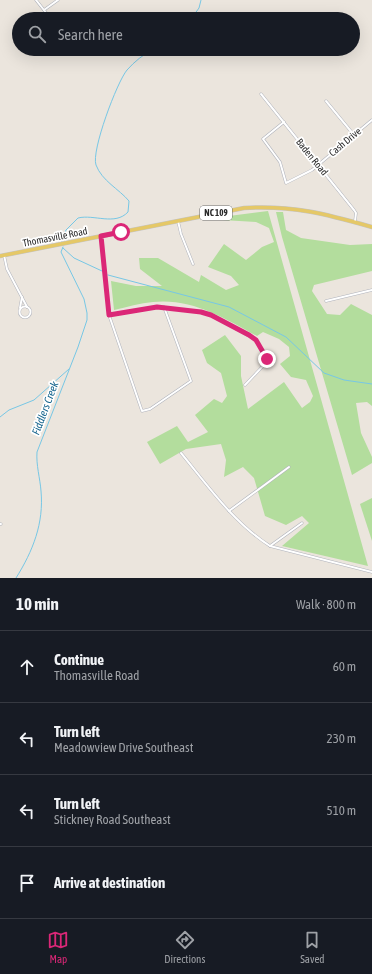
<!DOCTYPE html>
<meta charset="utf-8">
<style>
:root{--surface:#171b24;--page:#242831;--text:#f1f3f6;--muted:#9ea1a6;--line:#363941;--accent:#db2777}
body{margin:0;font-family:"Asap Condensed",sans-serif;background:var(--page);color:var(--text)}
.stop{position:absolute;width:12px;height:12px;margin:-9px;border:3px solid #db2777;border-radius:50%;background:#fff}
.stop.end{background:#db2777;border-color:#fff;box-shadow:0 1px 4px #0008}
.list{margin:0;padding:0;list-style:none}
h2{display:flex;justify-content:space-between;align-items:center;height:52px;margin:0;padding:0 16px;font-size:17px}
h2 small{font-size:13px;font-weight:400;color:var(--muted)}
.list li{display:grid;grid-template-columns:26px 1fr auto;gap:12px;align-items:center;box-sizing:border-box;height:72px;padding:0 16px;border-top:1px solid var(--line)}
.list b{display:block;font-size:15px;white-space:nowrap}
.list p{margin:0;font-size:13px;white-space:nowrap;color:var(--muted)}
.list em{font-size:13px;font-style:normal;color:var(--muted)}
.icon{flex:none;width:22px;height:22px;fill:none;stroke:currentColor;stroke-width:2;stroke-linecap:round;stroke-linejoin:round}
.map{position:relative;flex:none;width:372px;height:578px;overflow:hidden}
.search{position:absolute;background:var(--surface);box-shadow:0 4px 16px #0002;left:12px;right:12px;top:12px;height:44px;display:flex;align-items:center;gap:10px;box-sizing:border-box;padding:0 14px;border-radius:22px;color:var(--muted);font-size:15px}
.sheet{height:340px;background:var(--surface)}
nav{display:flex;justify-content:space-around;align-items:center;box-sizing:border-box;height:56px;border-top:1px solid var(--line);background:var(--surface);font-size:11px;color:var(--muted)}
nav a{display:grid;justify-items:center;gap:2px}
nav .on{color:var(--accent)}
.map>svg:first-child{display:block}
.green{fill:#b3dd9d}
.lines{fill:none;stroke-linecap:round;stroke-linejoin:round}
.stream{stroke:#77c7e5;stroke-width:1}
.street-casing{stroke:#b0b3bc;stroke-width:3}
.primary-casing{stroke:#c3c3c3;stroke-width:4.5}
.street{stroke:#fff;stroke-width:2}
.primary{stroke:#e5c867;stroke-width:3.5}
.route{stroke:#db2777;stroke-width:5}
.labels{text-anchor:middle;dominant-baseline:central;stroke-width:3.5;stroke-linejoin:round;paint-order:stroke}
.shield{fill:#fff;stroke:#6a6a6a;stroke-width:1}
.shield-label{font-size:9px;font-weight:bold;fill:#2a2a2a}
.street-label{font-size:10px;fill:#2a2a2a;stroke:#fff}
.water-label{font-size:11px;font-style:italic;fill:#18668f;stroke:#fff}
</style>
<div class="map">
<svg width="372" height="578" viewBox="0 0 372 578">
<rect width="100%" height="100%" fill="#ebe5dd"/>
<g class="green">
<path d="M268 211 368 566 282 546 309 523 302 516 286 525 265 516 254 478 243 467 224 477 226 460 221 444 186 449 160 464 147 442 177 426 188 442 208 432 195 415 214 399 222 403 227 396 221 373 207 363 202 350 225 335 241 356V376L248 409 284 382 302 408 310 402 313 396 306 380 291 377 280 364 290 356 289 347 279 339 263 332 257 336C224 318 192 298 153 302 140 303 127 307 114 310L111 281 136 286H162L140 269 139 258H158L199 282 201 275 226 290 239 285 231 276 208 267 224 244 246 260 262 247 274 242 269 228 256 222 222 220 221 217Z"/>
<path d="M276 212H283L286 230 301 238 350 245 372 244V271L314 285 312 291 327 314 340 315 351 304 372 315V406L367 402 356 403 361 433 372 457V463L352 475 282 237Z"/>
<path d="M372 498V541L360 504Z"/>
</g>
<g class="lines">
<g class="stream">
<path d="M191 19 199 8 201 0"/>
<path d="M62 241 66 230 78 218C94 214 115 226 128 212L129 201C119 189 102 181 96 165 91 151 117 82 127 70 135 61 143 55 153 49"/>
<path d="M63 248 74 258 102 271"/>
<path d="M108 275 229 307 286 337 324 373 344 380 372 384"/>
<path d="M0 417 9 410 34 400 69 369"/>
<path d="M16 578C33 551 44 523 41 491 40 478 36 465 37 452L78 347 87 320V313L84 299 61 252 63 247"/>
</g>
<defs>
<g id="street">
<path d="M36 0 51 19"/>
<path d="M44 10 58 0"/>
<path d="M261 94 354 210 356 213 355 221"/>
<path d="M326 101 354 135"/>
<path d="M284 122 263 139 280 162 286 183 312 170 372 120"/>
<path d="M178 221 181 234 193 264"/>
<path d="M101 236 109 315 142 411 150 409 191 381 164 307"/>
<path d="M4 255 7 269 27 307"/>
<path d="M326 301 372 290"/>
<circle cx="25" cy="312" r="5.5"/>
<path d="M20 308 22 297"/>
<path d="M109 315 157 307 201 312 211 315 256 340 267 359 263 366 245 385"/>
<path d="M181 453C208 486 234 523 270 546L372 572"/>
<path d="M229 511 289 467"/>
<path d="M0 524H1"/>
<path d="M270 546 302 523"/>
</g>
<path id="primary" d="M0 256 244 208C293 205 326 214 372 227"/>
</defs>
<use href="#street" class="street-casing"/>
<use href="#primary" class="primary-casing"/>
<use href="#street" class="street"/>
<use href="#primary" class="primary"/>
</g>
<g class="lines">
<path class="route" d="M121 232 101 236 109 315 157 307 201 312 211 315 249 335 256 340 267 359"/>
</g>
<g class="labels">
<rect class="shield" x="200" y="206" width="32" height="14" rx="3"/>
<g class="shield-label">
<text x="216" y="213">NC 109</text>
</g>
<g class="street-label">
<text transform="translate(345 142) rotate(-40)">Cash Drive</text>
<text transform="translate(312 157) rotate(51)">Baden Road</text>
<text transform="translate(55 237) rotate(-11)">Thomasville Road</text>
</g>
<g class="water-label">
<text transform="translate(45 408) rotate(-69)">Fiddlers Creek</text>
</g>
</g>
</svg>
<div class="stop" style="left:121px;top:232px"></div>
<div class="stop end" style="left:267px;top:359px"></div>
<div class="search"><svg class="icon" aria-label="search" viewBox="0 0 24 24"><circle cx="10" cy="10" r="6"/><path d="M15 15l6 6"/></svg>Search here</div>
</div>
<section class="sheet">
<h2>10 min<small>Walk · 800 m</small></h2>
<ul class="list">
<li><svg class="icon" aria-label="ahead" viewBox="0 0 24 24"><path d="M12 20V5M6 11l6-6 6 6"/></svg><div><b>Continue</b><p>Thomasville Road</p></div><em>60 m</em></li>
<li><svg class="icon" aria-label="left" viewBox="0 0 24 24"><path d="M17 20v-9H6M10 6l-5 5 5 5"/></svg><div><b>Turn left</b><p>Meadowview Drive Southeast</p></div><em>230 m</em></li>
<li><svg class="icon" aria-label="left" viewBox="0 0 24 24"><path d="M17 20v-9H6M10 6l-5 5 5 5"/></svg><div><b>Turn left</b><p>Stickney Road Southeast</p></div><em>510 m</em></li>
<li><svg class="icon" aria-label="arrive" viewBox="0 0 24 24"><path d="M6 21V4h12l-3 4 3 4H6"/></svg><div><b>Arrive at destination</b></div></li>
</ul>
</section>
<nav>
<a class="on"><svg class="icon" aria-label="map" viewBox="0 0 24 24"><path d="M3 6l6-2 6 2 6-2v14l-6 2-6-2-6 2zM9 4v14M15 6v14"/></svg>Map</a>
<a><svg class="icon" aria-label="directions" viewBox="0 0 24 24"><path d="M12 3l9 9-9 9-9-9zM9 14v-3h6M13 9l2 2-2 2"/></svg>Directions</a>
<a><svg class="icon" aria-label="saved" viewBox="0 0 24 24"><path d="M7 4h10v16l-5-4-5 4z"/></svg>Saved</a>
</nav>
